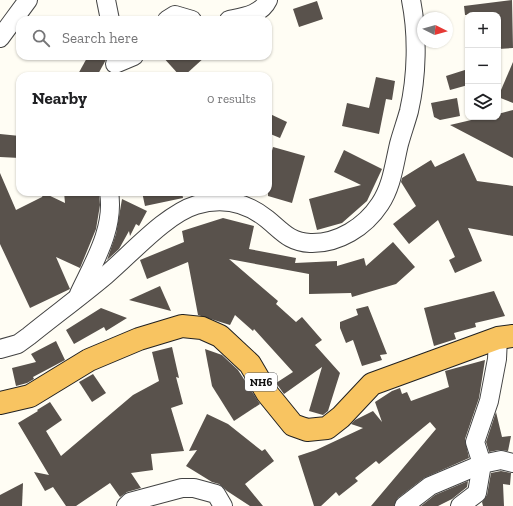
<!DOCTYPE html>
<meta charset="utf-8">
<style>
:root{--surface:#fff;--page:#f2f2f2;--text:#202124;--muted:#757577;--line:#e0e0e0}
body{margin:0;font-family:"Zilla Slab",serif;background:var(--page);color:var(--text)}
.controls{position:absolute;right:12px;top:12px;display:grid;overflow:hidden;border-radius:8px;box-shadow:0 1px 3px #0004}
.controls button{width:36px;height:36px;display:grid;place-items:center;padding:0;border:0;border-bottom:1px solid var(--line);background:var(--surface);color:var(--text);font:20px sans-serif}
.compass{position:absolute;left:417px;top:12px;width:36px;height:36px;border-radius:50%;background:var(--surface);box-shadow:0 1px 3px #0004;rotate:95deg}
.list{margin:0;padding:0;list-style:none}
h2{display:flex;justify-content:space-between;align-items:center;height:52px;margin:0;padding:0 16px;font-size:17px}
h2 small{font-size:13px;font-weight:400;color:var(--muted)}
.icon{flex:none;width:22px;height:22px;fill:none;stroke:currentColor;stroke-width:2;stroke-linecap:round;stroke-linejoin:round}
.map{position:relative;flex:none;width:513px;height:506px;overflow:hidden}
.search{position:absolute;background:var(--surface);box-shadow:0 1px 3px #0004;left:16px;top:16px;width:256px;height:44px;display:flex;align-items:center;gap:10px;box-sizing:border-box;padding:0 14px;border-radius:12px;color:var(--muted);font-size:15px}
.panel{position:absolute;background:var(--surface);box-shadow:0 1px 3px #0004;left:16px;top:72px;width:256px;height:124px;border-radius:12px}
.map>svg:first-child{display:block}
.building{fill:#59524c}
.lines{fill:none;stroke-linecap:round;stroke-linejoin:round}
.minor-casing{stroke:#434343;stroke-width:20}
.trunk-casing{stroke:#212121;stroke-width:24}
.minor{stroke:#fff;stroke-width:18}
.trunk{stroke:#f8c461;stroke-width:22}
.labels{text-anchor:middle;dominant-baseline:central;stroke-width:4;stroke-linejoin:round;paint-order:stroke}
.shield{fill:#fff;stroke:#585858;stroke-width:1}
.shield-label{font-size:11px;font-weight:bold;fill:#101010}
</style>
<div class="map">
<svg width="513" height="506" viewBox="0 0 513 506">
<rect width="100%" height="100%" fill="#fffdf4"/>
<g class="building">
<path d="M512 0 513 48 498 49V15H465L464 6Z"/>
<path d="M317 1 323 19 299 27 293 9Z"/>
<path d="M88 56H108L97 76H77Z"/>
<path d="M162 56H206L184 76H180Z"/>
<path d="M513 62V103L498 97Z"/>
<path d="M468 69V85L450 90 446 76Z"/>
<path d="M376 77 395 81 392 100 386 99 379 134 342 126 347 103 369 108Z"/>
<path d="M457 98 460 116 440 120 434 117 431 103Z"/>
<path d="M513 110V158L450 125 484 117H498V114Z"/>
<path d="M268 113 287 122 280 138 268 133Z"/>
<path d="M0 134 20 136V158L0 157Z"/>
<path d="M273 147 305 156 292 203 268 196V165Z"/>
<path d="M344 150 382 169 367 201 342 223 317 230 309 199 361 185 334 172Z"/>
<path d="M464 153 477 181 513 186V236L468 228 482 261 455 273 449 260 455 257 438 220 409 244 393 224 416 206 401 182 402 178 431 160 435 167Z"/>
<path d="M0 173 16 210 42 197 44 193 65 203 64 192H99L100 205 96 229 80 268 56 257 70 289 30 308 0 244Z"/>
<path d="M142 192H182L183 198 145 206Z"/>
<path d="M122 199 147 211 139 226 136 224 130 236 129 231 119 249 107 260 116 234Z"/>
<path d="M223 218 254 226 249 249 296 258 295 263 337 261V266L364 258 366 266 393 242 415 267 396 284 352 297 351 293 309 294V274L229 259 278 301 276 304 296 322 302 317 322 340 315 345 340 373 328 411 323 415 309 411 322 367 284 394 276 383 293 372 254 329 253 331 235 315 230 325 198 315 188 262 147 279 140 260 184 242 182 231Z"/>
<path d="M160 286 171 311 129 300Z"/>
<path d="M494 291 505 316 475 323 476 327 454 333 456 339 434 346 424 308Z"/>
<path d="M368 306 387 354 380 355 382 360 362 366 353 340 346 343 340 328V322L358 315 356 309Z"/>
<path d="M101 308 127 318 106 331 104 327 74 344 66 330Z"/>
<path d="M56 341 65 360 33 377 34 379 27 383 16 386 12 368 36 362 31 354Z"/>
<path d="M172 347 179 378 176 377 183 404 171 408 184 451 151 454 153 470 131 473 141 488 127 492 120 497 110 483 76 506H66L53 487 45 491 34 472 49 475 18 423 38 411 37 410 50 402 62 420 46 431 61 456 133 395 159 381 152 352Z"/>
<path d="M205 349 222 355 238 370 260 404 234 421 212 386Z"/>
<path d="M485 360 479 398 465 439 469 458 424 478 398 498 394 506H371L436 429 430 422 379 464 376 461 355 478 358 481 339 496 336 492 321 506H314L298 456 316 450 363 428 351 424 355 420 373 411 382 422 375 402 392 391 400 388 402 394 407 392 411 401 449 387 445 371Z"/>
<path d="M93 374 106 393 92 402 79 382Z"/>
<path d="M496 412 502 437 511 436 508 451 499 450 489 452 486 442Z"/>
<path d="M207 414 228 424 262 451 265 449 274 461 245 484 263 506H250L227 491 219 484 212 482 186 466 197 450 189 451Z"/>
<path d="M501 471 511 473 510 485 503 484 504 506H483L482 502 487 495 491 473Z"/>
<path d="M468 481 467 487 452 499 438 506H421L435 495Z"/>
<path d="M23 483 22 506H0V495Z"/>
</g>
<g class="lines">
<defs>
<g id="minor">
<path d="M106 0 110 20"/>
<path d="M167 20 175 15 192 20"/>
<path d="M229 20C243 17 261 15 268 0"/>
<path d="M0 38 28 0"/>
<path d="M115 64 134 56"/>
<path d="M79 294C94 262 115 228 109 192"/>
<path d="M0 349 18 344 29 336C55 315 81 296 106 275 131 254 166 214 196 205 222 197 246 202 267 219 282 231 289 242 310 243 338 244 365 227 380 204 392 186 394 165 399 144 402 133 406 122 409 111 417 76 418 35 411 0"/>
<path d="M126 506 130 502 182 488H194L216 494 223 506"/>
<path d="M404 506 430 486 482 464 475 442 489 401 497 359 498 338"/>
<path d="M460 506 477 493 482 464 501 460 513 463"/>
</g>
<path id="trunk" d="M0 403 30 396 89 360 139 339 182 326 202 328 220 336 250 364 267 393 293 425 307 430 327 428 341 417 372 384 498 338 513 336"/>
</defs>
<use href="#minor" class="minor-casing"/>
<use href="#trunk" class="trunk-casing"/>
<use href="#minor" class="minor"/>
<use href="#trunk" class="trunk"/>
</g>
<g class="labels">
<rect class="shield" x="245" y="373" width="32" height="18" rx="3"/>
<g class="shield-label">
<text x="261" y="382">NH6</text>
</g>
</g>
</svg>
<div class="controls">
<button>+</button>
<button>−</button>
<button><svg class="icon" aria-label="layers" viewBox="0 0 24 24"><path d="M12 4l9 5-9 5-9-5zM3 14l9 5 9-5"/></svg></button>
</div>
<svg class="compass" viewBox="-18 -18 36 36"><path d="M0-13l5 13h-10z" fill="#e53935"/><path d="M0 13l5-13h-10z" fill="#757577"/></svg>
<div class="search"><svg class="icon" aria-label="search" viewBox="0 0 24 24"><circle cx="10" cy="10" r="6"/><path d="M15 15l6 6"/></svg>Search here</div>
<section class="panel">
<h2>Nearby<small>0 results</small></h2>
<ul class="list">
</ul>
</section>
</div>
